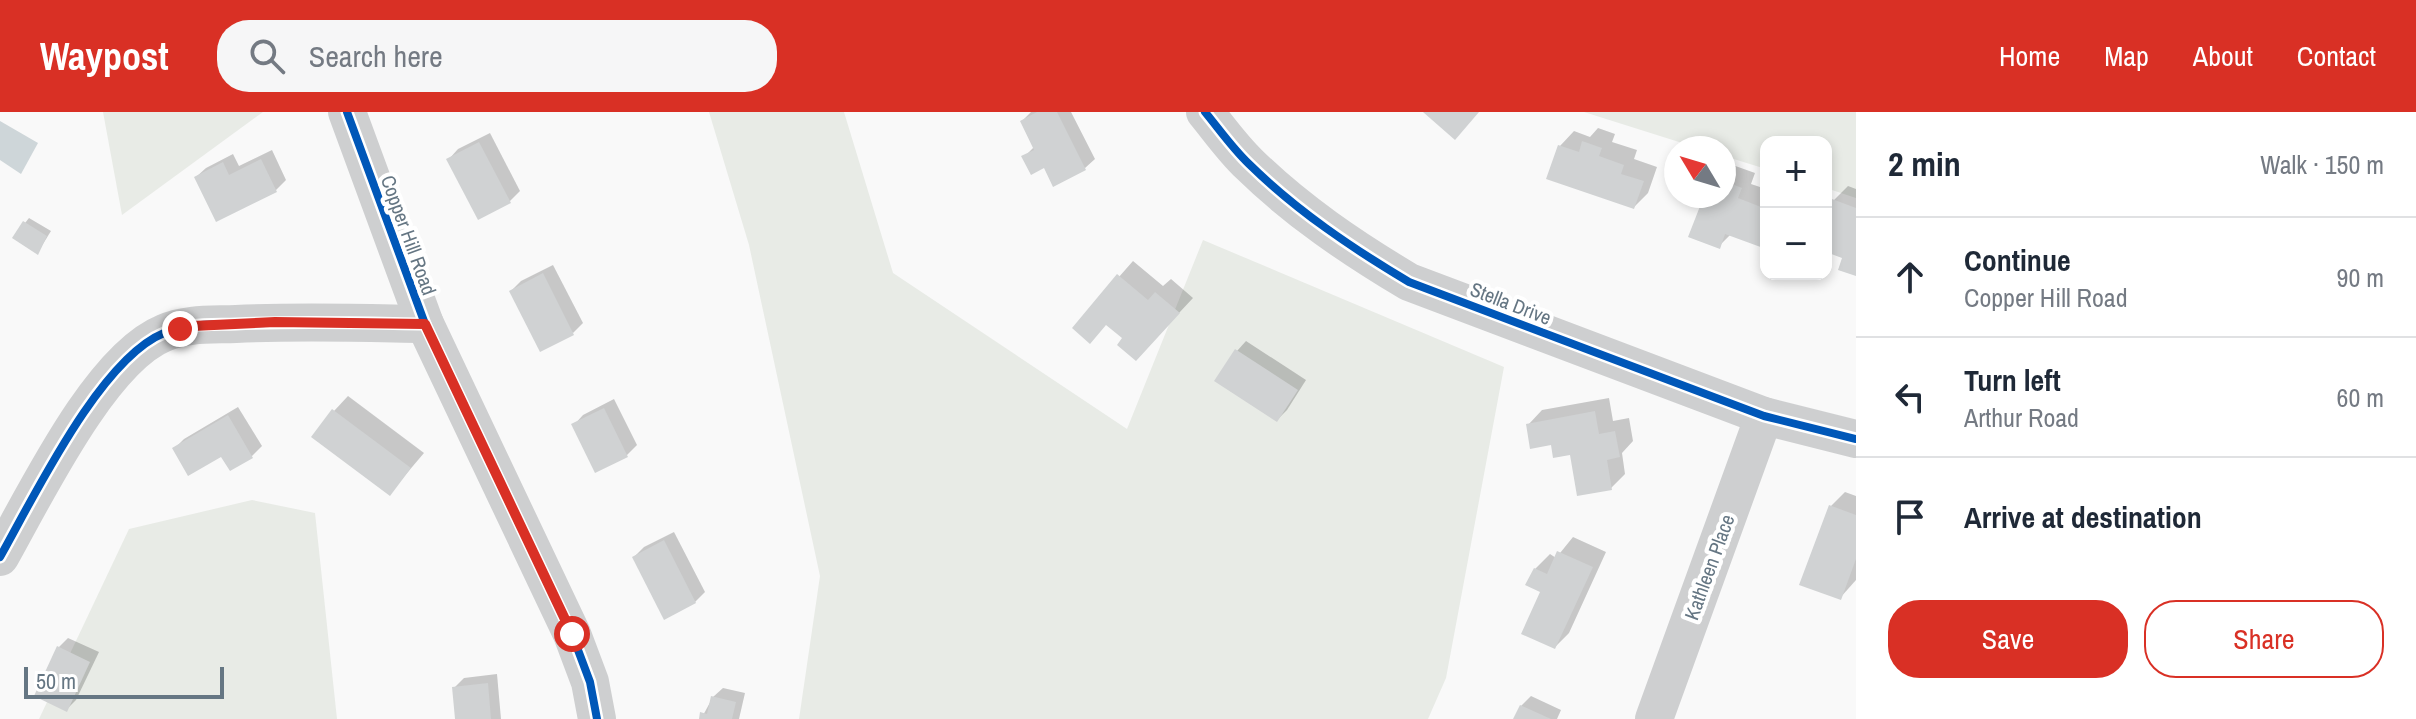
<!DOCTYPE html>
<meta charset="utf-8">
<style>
:root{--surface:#fff;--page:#f6f6f7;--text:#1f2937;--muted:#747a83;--line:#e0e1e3;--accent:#d93025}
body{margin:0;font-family:"Archivo Narrow",sans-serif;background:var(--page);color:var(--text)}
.controls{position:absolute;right:24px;top:24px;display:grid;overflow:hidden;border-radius:16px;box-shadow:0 4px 12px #0003}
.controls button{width:72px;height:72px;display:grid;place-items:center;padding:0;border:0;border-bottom:2px solid var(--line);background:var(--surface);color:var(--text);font:40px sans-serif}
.compass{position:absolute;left:1664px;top:24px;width:72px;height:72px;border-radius:50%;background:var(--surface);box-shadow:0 4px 12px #0003;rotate:308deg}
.scale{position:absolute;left:24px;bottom:20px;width:200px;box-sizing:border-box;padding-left:8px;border:4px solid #657683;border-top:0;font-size:22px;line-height:28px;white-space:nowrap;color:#657683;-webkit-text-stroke:6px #fff;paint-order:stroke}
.stop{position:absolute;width:24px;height:24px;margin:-18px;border:6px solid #d93025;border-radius:50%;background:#fff}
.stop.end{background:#d93025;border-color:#fff;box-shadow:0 2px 8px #0008}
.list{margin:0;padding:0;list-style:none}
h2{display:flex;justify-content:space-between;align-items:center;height:104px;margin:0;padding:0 32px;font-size:34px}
h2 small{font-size:26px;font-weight:400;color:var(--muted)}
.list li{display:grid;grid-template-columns:52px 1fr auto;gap:24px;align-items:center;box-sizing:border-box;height:120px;padding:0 32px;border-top:2px solid var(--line)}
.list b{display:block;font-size:30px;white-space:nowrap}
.list p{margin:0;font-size:26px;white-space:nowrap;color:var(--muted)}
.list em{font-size:26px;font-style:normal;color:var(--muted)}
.actions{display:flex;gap:16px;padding:24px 32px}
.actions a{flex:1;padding:18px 0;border:2px solid var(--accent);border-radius:32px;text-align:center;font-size:28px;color:var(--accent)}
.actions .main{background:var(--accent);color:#fff}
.icon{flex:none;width:44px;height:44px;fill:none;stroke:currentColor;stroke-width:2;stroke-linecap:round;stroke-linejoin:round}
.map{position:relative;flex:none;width:1856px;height:607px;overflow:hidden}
header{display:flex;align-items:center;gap:48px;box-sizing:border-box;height:112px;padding:0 40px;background:var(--accent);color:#fff}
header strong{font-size:38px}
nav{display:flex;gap:44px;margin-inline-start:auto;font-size:28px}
.search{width:560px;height:72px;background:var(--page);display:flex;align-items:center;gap:20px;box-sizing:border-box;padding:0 28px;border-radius:32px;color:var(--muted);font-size:30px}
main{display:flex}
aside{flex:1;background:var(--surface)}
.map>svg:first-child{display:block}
.green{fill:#e8ebe6}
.water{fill:#ced6d9}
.shadow{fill:#0003}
.building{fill:#d0d2d3}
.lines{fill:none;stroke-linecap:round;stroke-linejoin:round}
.minor{stroke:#cecfd0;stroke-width:38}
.cycleway-casing{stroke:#fff;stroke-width:13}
.cycleway{stroke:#0057b8;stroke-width:8}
.route{stroke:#d93025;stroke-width:10}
.labels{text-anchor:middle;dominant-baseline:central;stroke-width:8;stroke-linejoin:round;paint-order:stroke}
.street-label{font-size:20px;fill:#657683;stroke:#fff}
</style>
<header>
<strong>Waypost</strong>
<div class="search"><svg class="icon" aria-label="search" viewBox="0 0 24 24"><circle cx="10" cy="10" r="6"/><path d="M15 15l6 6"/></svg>Search here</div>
<nav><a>Home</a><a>Map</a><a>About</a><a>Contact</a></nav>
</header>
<main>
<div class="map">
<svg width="1856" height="607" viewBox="0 0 1856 607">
<rect width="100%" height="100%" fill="#f9f9f9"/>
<g class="green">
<path d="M103 0H263L122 103Z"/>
<path d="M709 0H844L893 161 1127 317 1203 128 1504 255 1446 566 1428 607H799L820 464 749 133Z"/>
<path d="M1584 0H1856V86L1826 76V30H1766V57L1724 44V36H1698Z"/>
<path d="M252 388 315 401 337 607H39L129 417Z"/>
</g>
<path class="water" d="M0 9 38 31 21 62 0 48Z"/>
<g class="shadow">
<path d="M1031 0H1071L1095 47 1085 56 1024 45 1035 34 1022 9Z"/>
<path d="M1598 16 1615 22 1612 30 1637 38 1634 47 1657 55 1648 81 1634 95 1560 34 1574 19 1590 25Z"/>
<path d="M490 21 520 79 510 89 479 105 449 47 458 37Z"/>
<path d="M272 38 286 68 276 78 217 107 196 65 206 56 233 42 239 54Z"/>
<path d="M1727 51 1755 61 1751 72 1766 77V135L1731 122 1719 134 1706 84H1724V54Z"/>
<path d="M1848 74 1856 77V162L1844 145 1826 138V109L1834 88Z"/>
<path d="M29 106 51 119 38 140 25 111Z"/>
<path d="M1133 149 1163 174 1171 167 1193 186 1150 232 1125 226 1107 212 1074 216Z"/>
<path d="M553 153 583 211 573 221 511 179 521 169Z"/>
<path d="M1246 229 1306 268 1287 298 1277 308 1237 239Z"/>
<path d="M348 284 424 341 390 381 334 299Z"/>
<path d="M1609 286 1613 309 1629 306 1633 329 1622 341 1625 362 1611 376 1571 341 1528 313 1542 298Z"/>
<path d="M614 287 637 333 627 343 596 359 574 313 583 303Z"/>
<path d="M238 295 262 334 252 344 174 337 184 327Z"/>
<path d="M1845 380 1856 384V468L1840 486 1831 394Z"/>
<path d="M674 420 705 480 695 490 634 445 644 435Z"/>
<path d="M1573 425 1606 440 1569 521 1555 535 1543 479 1535 457 1550 442 1556 446Z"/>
<path d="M68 526 99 540 76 588 66 598 59 535Z"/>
<path d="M497 562 501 607H457L454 576 464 566Z"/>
<path d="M723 576 745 581 739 607H701L713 585Z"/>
<path d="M1531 584 1561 598 1557 607H1516L1521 594Z"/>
</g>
<g class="building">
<path d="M1037 0H1057L1086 58 1053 75 1044 56 1031 63 1021 44 1034 38 1020 9Z"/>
<path d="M1423 0H1479L1455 28Z"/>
<path d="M1582 29 1602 36 1599 44 1624 53 1621 62 1644 69 1634 97 1546 67 1558 33 1579 40Z"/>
<path d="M479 30 511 91 478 108 446 47Z"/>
<path d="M261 47 277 80 216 110 194 65 223 50 229 63Z"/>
<path d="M1724 69 1742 76 1738 86 1761 95 1766 82V137L1725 122 1720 137 1688 125 1704 84H1724Z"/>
<path d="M1832 87 1856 96V164L1838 158 1842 146 1826 140V103Z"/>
<path d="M23 109 47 124 38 143 12 126Z"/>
<path d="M543 161 574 223 540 240 509 179Z"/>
<path d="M1117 162 1148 188 1155 180 1180 201 1136 249 1117 233 1122 226 1106 213 1090 232 1072 216Z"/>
<path d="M1235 237 1298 278 1277 310 1214 269Z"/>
<path d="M604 296 628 345 595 361 571 312Z"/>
<path d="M332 297 411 356 390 384 311 325Z"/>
<path d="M1595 299 1599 322 1615 319 1620 345 1607 348 1612 378 1577 384 1570 343 1553 346 1551 333 1530 337 1526 312Z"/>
<path d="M228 303 253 346 230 359 221 345 188 364 172 336Z"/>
<path d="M1829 393 1856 403V447L1841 488 1799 473Z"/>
<path d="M664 428 696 491 664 508 632 445Z"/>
<path d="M1557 439 1593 455 1555 537 1521 522 1540 480 1525 473 1534 456 1547 462Z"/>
<path d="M57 534 90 550 67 600 34 584Z"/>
<path d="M488 571 491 607H455L452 575Z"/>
<path d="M711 584 736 590 732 607H699L700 600 707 602Z"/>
<path d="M1520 593 1551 607H1513Z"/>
</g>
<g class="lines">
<g class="minor">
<path d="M347 0 425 212 572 522 590 570 597 607"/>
<path d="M1205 0C1219 17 1233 37 1249 52 1297 99 1352 136 1409 170L1764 304 1856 327"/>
<path d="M0 445C34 385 100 247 164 221 186 211 212 213 236 212 299 209 362 211 425 212"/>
<path d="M1654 607 1764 304"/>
</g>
<defs>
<g id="cycleway">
<path d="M347 0 425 212 572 522 590 570 597 607"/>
<path d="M1205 0C1219 17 1233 37 1249 52 1297 99 1352 136 1409 170L1764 304 1856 327"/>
<path d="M0 445C34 385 100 247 164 221 186 211 212 213 236 212 299 209 362 211 425 212"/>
</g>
</defs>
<use href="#cycleway" class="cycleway-casing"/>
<use href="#cycleway" class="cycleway"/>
</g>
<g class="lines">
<path class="route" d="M180 217 193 214 275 210 425 212 572 522"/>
</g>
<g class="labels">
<g class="street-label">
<text transform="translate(409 123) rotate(70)">Copper Hill Road</text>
<text transform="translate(1511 191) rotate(21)">Stella Drive</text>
<text transform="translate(1709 455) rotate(-70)">Kathleen Place</text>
</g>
</g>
</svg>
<div class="controls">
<button>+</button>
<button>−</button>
</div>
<svg class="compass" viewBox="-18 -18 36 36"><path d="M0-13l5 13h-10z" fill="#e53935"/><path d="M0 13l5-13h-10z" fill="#747a83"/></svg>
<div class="scale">50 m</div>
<div class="stop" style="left:572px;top:522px"></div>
<div class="stop end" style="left:180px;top:217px"></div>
</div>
<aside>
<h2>2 min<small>Walk · 150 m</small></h2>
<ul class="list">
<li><svg class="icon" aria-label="ahead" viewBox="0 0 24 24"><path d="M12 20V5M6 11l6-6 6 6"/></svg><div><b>Continue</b><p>Copper Hill Road</p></div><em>90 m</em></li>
<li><svg class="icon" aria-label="left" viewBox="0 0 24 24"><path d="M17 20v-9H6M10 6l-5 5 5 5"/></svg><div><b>Turn left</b><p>Arthur Road</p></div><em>60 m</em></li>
<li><svg class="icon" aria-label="arrive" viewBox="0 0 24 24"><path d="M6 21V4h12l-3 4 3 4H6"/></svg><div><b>Arrive at destination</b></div></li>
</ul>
<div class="actions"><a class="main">Save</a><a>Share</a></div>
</aside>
</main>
